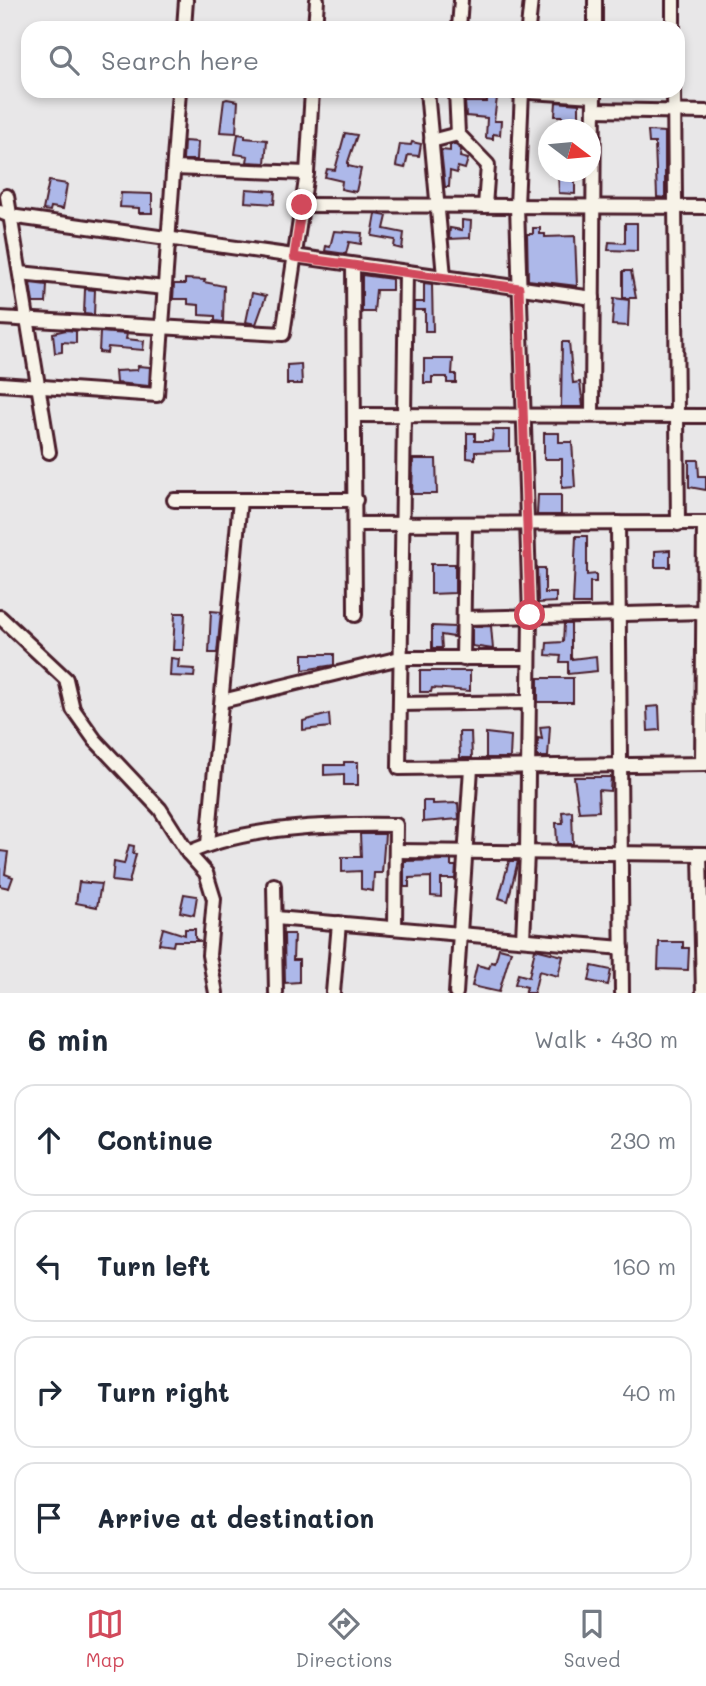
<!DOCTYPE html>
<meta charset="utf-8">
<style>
:root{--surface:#fff;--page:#f6f6f7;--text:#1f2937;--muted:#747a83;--line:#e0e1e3;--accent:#d1495b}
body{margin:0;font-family:Mali,sans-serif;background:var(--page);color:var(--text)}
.compass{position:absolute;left:538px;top:119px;width:63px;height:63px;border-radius:50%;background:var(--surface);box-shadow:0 4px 10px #0003;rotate:106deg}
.stop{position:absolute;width:21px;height:21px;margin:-16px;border:5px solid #d1495b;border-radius:50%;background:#fff}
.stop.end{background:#d1495b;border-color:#fff;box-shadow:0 2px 7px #0008}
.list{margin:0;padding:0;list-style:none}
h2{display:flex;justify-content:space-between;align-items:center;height:91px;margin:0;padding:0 28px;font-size:30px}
h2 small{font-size:23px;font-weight:400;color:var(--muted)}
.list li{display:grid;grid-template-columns:46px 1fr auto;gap:21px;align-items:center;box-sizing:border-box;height:112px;margin:0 14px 14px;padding:0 14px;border:2px solid var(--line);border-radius:21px}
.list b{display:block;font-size:26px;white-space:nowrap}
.list em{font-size:23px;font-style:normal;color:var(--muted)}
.icon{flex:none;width:38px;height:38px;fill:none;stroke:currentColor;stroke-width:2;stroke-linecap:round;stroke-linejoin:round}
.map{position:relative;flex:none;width:706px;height:993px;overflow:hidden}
.search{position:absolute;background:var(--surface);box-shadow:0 4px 10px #0003;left:21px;right:21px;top:21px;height:77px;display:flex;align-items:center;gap:18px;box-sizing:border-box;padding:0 24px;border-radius:21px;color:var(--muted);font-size:26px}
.sheet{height:595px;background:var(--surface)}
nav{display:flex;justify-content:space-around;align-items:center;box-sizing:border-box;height:98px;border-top:2px solid var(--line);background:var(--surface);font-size:19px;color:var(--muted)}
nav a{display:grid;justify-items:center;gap:4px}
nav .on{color:var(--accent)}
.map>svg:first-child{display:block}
.building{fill:#adb8e9;stroke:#4a1f2b;stroke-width:2}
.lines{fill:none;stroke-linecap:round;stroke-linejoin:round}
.minor-casing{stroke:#4a1f2b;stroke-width:18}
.minor{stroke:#f7f3e8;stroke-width:12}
.route{stroke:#d1495b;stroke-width:9}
</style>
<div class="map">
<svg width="706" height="993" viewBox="0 0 706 993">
<rect width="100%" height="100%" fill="#e8e7e8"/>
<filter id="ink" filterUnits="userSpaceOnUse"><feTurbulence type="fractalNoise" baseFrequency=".0143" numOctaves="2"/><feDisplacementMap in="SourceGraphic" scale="14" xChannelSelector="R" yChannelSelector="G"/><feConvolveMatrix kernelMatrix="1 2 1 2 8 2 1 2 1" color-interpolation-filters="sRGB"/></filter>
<g filter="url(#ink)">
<g class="building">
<path d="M487 97 497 98 494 121H501L500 135 493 134V139L486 138 487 118 466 116 465 102H487Z"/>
<path d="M227 99 238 101 236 133 220 132 224 100Z"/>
<path d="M556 102 579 104V130H562V116H555Z"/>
<path d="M648 131 665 132V198L657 197 655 143H649Z"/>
<path d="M345 133 357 135 348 162V166L361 169 356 192 341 189 342 181 325 177 327 169 335 170Z"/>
<path d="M238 134 245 135V138L267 140 265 163 247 162 248 156 235 154Z"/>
<path d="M184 141 198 142 197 160H183Z"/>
<path d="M412 142 421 144 419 156 408 155 405 168 396 166 400 144 411 145Z"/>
<path d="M454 144 461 149 460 157 468 159 465 169 458 167 457 173 450 171 449 187H445L441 150 450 151V145Z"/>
<path d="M558 172H575V194L559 193Z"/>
<path d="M49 181 67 184 63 209 51 207 50 211 43 210Z"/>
<path d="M246 189 275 191 274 204 245 202Z"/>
<path d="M121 193 152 194V213H139V208L120 207Z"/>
<path d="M376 214 387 216 384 229 404 233 402 249 394 247 395 240 372 236Z"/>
<path d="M462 220 471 221 470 238 449 239 450 228 462 230Z"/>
<path d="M625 223H637V251L608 250 609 242 625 243Z"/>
<path d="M533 228H540V234H545V237L575 236 577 286 528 280 527 234H533Z"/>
<path d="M334 231 362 233 361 244 349 242 346 254 325 251 326 246 330 247Z"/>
<path d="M623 271H631L636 298H623Z"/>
<path d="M362 275 392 279V290H376L374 312H362Z"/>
<path d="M185 279 205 280 204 282 224 286 223 322 215 321V316L199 315V305L188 304V299H173L174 284H185Z"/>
<path d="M30 283 47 285 46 303H33Z"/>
<path d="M424 283 432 284 433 331H425V310H414V302H424Z"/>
<path d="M85 289 95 290 94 315 84 314Z"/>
<path d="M252 293 266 296 256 324 246 322Z"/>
<path d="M614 298 629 300 628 326 612 325Z"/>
<path d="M66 330 76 331V343L62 342V352L55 353 53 333Z"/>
<path d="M100 332 127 334 126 339 144 341 143 350 108 347 107 353 99 352Z"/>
<path d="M562 342H569L573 383 580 382 583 407H561Z"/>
<path d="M424 359H453L452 374H456V383H447V377H432V383H424Z"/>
<path d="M301 364 302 384H287V365Z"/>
<path d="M138 366 150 367 149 386 116 383 115 371 137 370Z"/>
<path d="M493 430H510V451L475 452V459L467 458V433H475V441H492Z"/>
<path d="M544 433H559V442H572L575 487 562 488V459H544Z"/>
<path d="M413 459H436L437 494H412Z"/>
<path d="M689 460H698L699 476H706V490L689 487Z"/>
<path d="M538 495H561V515H537Z"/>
<path d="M576 536H587V575L596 574V582H590V604H573Z"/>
<path d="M670 550V567H655V551Z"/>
<path d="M431 564H455V593L431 594Z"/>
<path d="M537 568H545V593H556V602L538 603Z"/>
<path d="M211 611 221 612 217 653H209Z"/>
<path d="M175 613H185L183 650H173Z"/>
<path d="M564 624H571V659L596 656 597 671 568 674V662H560L561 656 546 655 547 643 563 642Z"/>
<path d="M432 626 455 627 454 637 441 635 442 648H432Z"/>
<path d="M491 626 493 649 472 646V627Z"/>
<path d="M303 654H334V665L303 670Z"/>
<path d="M171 658 179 659 178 668 195 669 194 677 170 676Z"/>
<path d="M420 671H470V691L432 688 431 692H420Z"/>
<rect x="538" y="678" width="35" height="24"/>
<path d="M659 706 660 730 648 731 647 707Z"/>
<path d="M329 714 330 727 303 730V721Z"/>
<path d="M550 726 548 757H537L538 738 542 739 540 727Z"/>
<path d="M459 732H471L472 758H460Z"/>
<path d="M486 733 511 736 510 758H486Z"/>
<path d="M344 762H358V785H344V774L324 775V765H344Z"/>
<path d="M574 777H611L610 791 598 790 599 811 579 812Z"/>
<path d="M423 801H433V804L458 803 459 819 423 822Z"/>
<path d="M572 811 573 844H557L556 823H563L562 812Z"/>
<path d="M360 834H385L382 873H374L373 891 361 889V871L342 872V857H361Z"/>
<path d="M129 845 134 846 133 854H136L129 883 112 881 114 862 124 864Z"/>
<path d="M0 851 8 852 5 874 13 877 9 888 0 886Z"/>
<path d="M451 860V866H456L455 879H441V897L431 896V877L409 878V887H404V861Z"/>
<path d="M509 861H518L508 901 499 898Z"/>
<path d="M79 882 101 884 97 907 76 903Z"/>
<path d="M184 894 197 896 194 915 180 912Z"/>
<path d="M163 928 185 935V929H195V938L199 941H174L173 946 159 944Z"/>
<path d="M284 934H294L293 960H299V982L285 983Z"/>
<path d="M659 942H683V948H689L688 970 658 969Z"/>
<path d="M499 948 511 951 499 992 472 986 477 965 489 968 491 962 495 963Z"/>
<path d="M535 949 563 956 558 976 539 971 534 993H525L527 987 515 984 518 974 529 977Z"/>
<path d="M592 966 611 970 608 985 589 981Z"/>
</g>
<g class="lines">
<defs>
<g id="minor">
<path d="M673 0V28"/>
<path d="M184 28 186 0"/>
<path d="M315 28 317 0"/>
<path d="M459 28 461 0"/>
<path d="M528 28 531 0"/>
<path d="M595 28V0"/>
<path d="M427 91 444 276"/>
<path d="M456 91 458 134 488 165 485 206"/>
<path d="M514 91 594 96"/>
<path d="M522 91 517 206 530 615 527 853 523 939"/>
<path d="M674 91 678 524"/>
<path d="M594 110 706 112"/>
<path d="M431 141 458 134"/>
<path d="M174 168 307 173"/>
<path d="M7 196 49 452"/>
<path d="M302 205 706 207"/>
<path d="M0 212 10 216 593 298"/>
<path d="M353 265 355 615"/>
<path d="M406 272 399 768 706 764"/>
<path d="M20 273 165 288"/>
<path d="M0 318 283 334 307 173 312 91"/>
<path d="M0 384 157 395 179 91"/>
<path d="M356 415 706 416"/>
<path d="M592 415 594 91"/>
<path d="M174 500H356"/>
<path d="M618 523 622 993"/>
<path d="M355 524 706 523"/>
<path d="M0 617 66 679 73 709 95 740 160 809 188 853 206 873 214 899 209 955 216 993"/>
<path d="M464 618 706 612"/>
<path d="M463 659 465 524"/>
<path d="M222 701 400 658H529"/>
<path d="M400 704 528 702"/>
<path d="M702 764 704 523"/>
<path d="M208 844 240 500"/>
<path d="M396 851 706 854"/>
<path d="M188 853C247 826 332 824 396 825L395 928"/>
<path d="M700 854 703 993"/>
<path d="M274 885 276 993"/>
<path d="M276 918 622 948"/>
<path d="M333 993 339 923"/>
<path d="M456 993 471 768"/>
</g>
</defs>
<use href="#minor" class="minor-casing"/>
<use href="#minor" class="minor"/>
</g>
</g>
<g class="lines" filter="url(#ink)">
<path class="route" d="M302 205 294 257 519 288 530 615"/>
</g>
</svg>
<svg class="compass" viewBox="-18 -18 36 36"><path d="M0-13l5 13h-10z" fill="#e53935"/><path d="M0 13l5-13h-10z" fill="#747a83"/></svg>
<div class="stop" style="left:530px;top:615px"></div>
<div class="stop end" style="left:302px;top:205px"></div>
<div class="search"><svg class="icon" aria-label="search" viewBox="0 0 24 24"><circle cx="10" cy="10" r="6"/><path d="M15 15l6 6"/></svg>Search here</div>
</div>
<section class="sheet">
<h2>6 min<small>Walk · 430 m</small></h2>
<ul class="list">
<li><svg class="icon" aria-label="ahead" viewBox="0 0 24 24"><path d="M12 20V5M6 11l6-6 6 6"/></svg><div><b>Continue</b></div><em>230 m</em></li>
<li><svg class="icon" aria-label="left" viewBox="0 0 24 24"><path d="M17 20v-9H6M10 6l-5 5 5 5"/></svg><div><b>Turn left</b></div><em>160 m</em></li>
<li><svg class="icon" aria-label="right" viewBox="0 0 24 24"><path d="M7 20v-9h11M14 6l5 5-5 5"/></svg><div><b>Turn right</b></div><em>40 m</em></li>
<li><svg class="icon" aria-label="arrive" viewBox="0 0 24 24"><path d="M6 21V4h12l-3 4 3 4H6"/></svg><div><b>Arrive at destination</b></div></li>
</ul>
</section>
<nav>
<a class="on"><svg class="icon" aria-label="map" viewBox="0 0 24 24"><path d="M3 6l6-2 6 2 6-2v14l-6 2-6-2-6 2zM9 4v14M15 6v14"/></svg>Map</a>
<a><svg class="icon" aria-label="directions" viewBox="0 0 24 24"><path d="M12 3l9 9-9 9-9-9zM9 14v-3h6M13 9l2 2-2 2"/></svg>Directions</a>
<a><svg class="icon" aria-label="saved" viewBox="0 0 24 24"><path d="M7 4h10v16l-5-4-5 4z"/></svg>Saved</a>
</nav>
